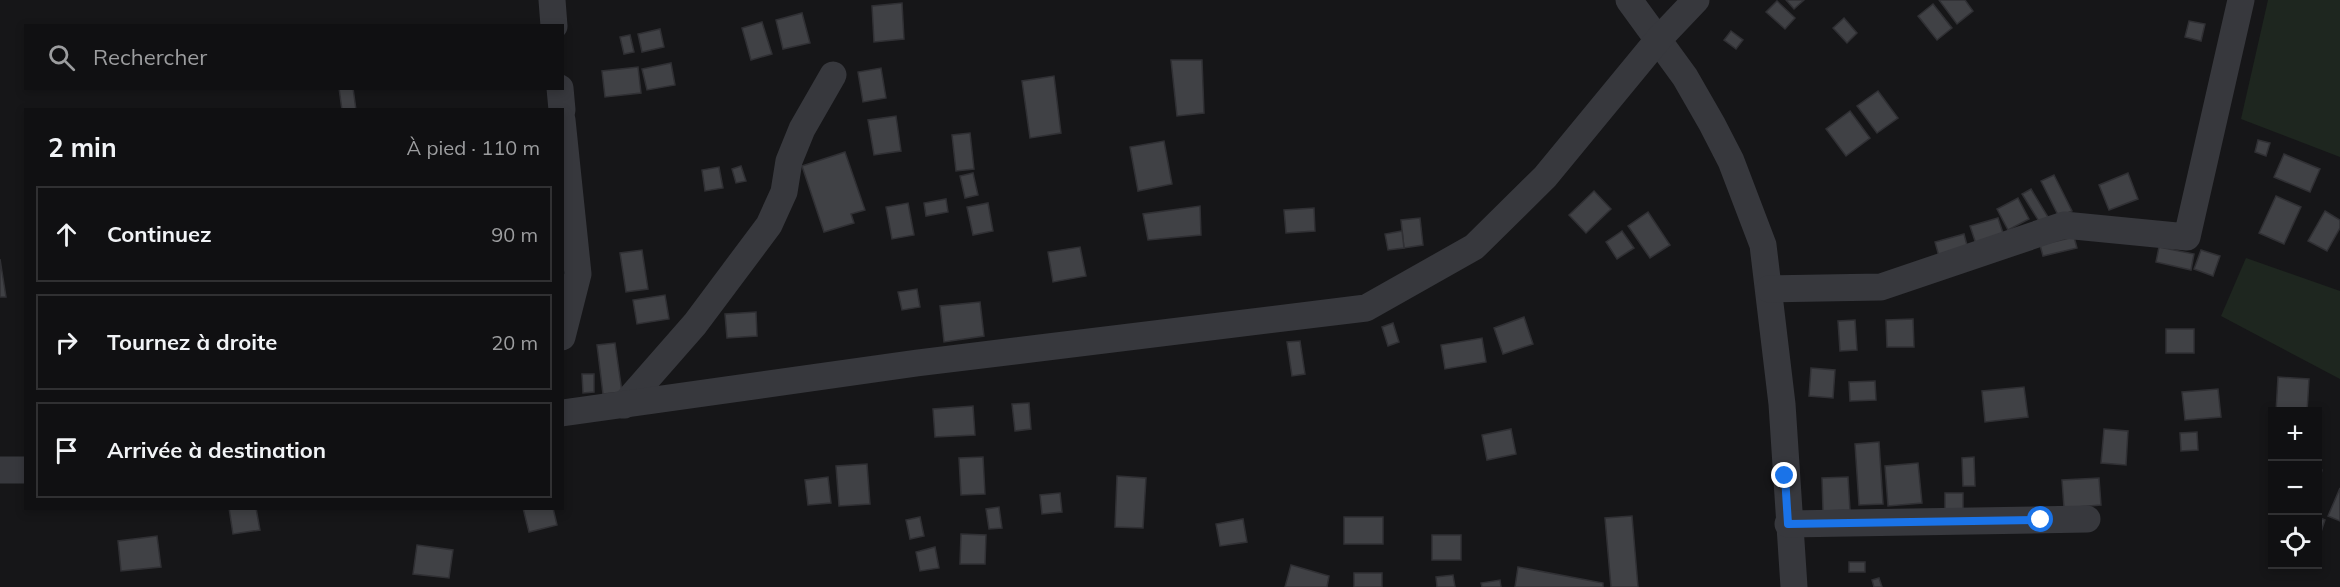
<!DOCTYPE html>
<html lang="fr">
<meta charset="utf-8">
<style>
:root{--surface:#101012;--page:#19191b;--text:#f1f3f6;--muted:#9c9d9f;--line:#303032}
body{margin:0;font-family:Mulish,sans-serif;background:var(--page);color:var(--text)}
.controls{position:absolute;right:18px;bottom:18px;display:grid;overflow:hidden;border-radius:0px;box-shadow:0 3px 9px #0003}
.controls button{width:54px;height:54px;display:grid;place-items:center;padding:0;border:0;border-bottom:2px solid var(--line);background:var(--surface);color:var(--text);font:30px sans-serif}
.stop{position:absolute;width:18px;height:18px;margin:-14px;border:4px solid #1a73e8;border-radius:50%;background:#fff}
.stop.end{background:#1a73e8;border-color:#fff;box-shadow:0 2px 6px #0008}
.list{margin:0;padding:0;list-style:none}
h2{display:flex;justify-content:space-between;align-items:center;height:78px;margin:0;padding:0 24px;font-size:26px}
h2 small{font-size:20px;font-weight:400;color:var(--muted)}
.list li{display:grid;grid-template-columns:39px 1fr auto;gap:18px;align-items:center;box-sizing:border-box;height:96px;margin:0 12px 12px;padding:0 12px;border:2px solid var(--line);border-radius:0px}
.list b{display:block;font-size:22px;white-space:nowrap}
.list em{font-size:20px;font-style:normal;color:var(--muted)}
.icon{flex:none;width:33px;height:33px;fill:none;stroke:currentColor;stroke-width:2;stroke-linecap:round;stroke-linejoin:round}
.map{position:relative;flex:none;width:2340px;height:587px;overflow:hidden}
.search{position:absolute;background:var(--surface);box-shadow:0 3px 9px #0003;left:24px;top:24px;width:540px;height:66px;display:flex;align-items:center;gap:15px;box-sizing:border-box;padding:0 21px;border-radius:0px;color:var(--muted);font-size:22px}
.panel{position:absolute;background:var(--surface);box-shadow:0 3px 9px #0003;left:24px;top:108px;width:540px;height:402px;border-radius:0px}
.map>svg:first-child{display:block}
.green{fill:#1e261f}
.building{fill:#404145;stroke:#303034;stroke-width:1.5}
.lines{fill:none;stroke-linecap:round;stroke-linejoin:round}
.minor{stroke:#37383d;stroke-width:27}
.route{stroke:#1a73e8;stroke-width:8}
</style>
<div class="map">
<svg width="2340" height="587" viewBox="0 0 2340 587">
<rect width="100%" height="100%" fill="#161618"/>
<g class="green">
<path d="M2268 0H2340V157L2241 119Z"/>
<path d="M2246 258 2340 291V379L2221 316Z"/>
</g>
<g class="building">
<path d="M1786 0H1804L1794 9Z"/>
<path d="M1939 0H1965L1973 11 1957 24Z"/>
<path d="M1777 1 1795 18 1785 29 1766 12Z"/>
<path d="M902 3 904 39 874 42 872 6Z"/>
<path d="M1933 4 1952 28 1937 40 1918 16Z"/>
<path d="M802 13 810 43 783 49 776 20Z"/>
<path d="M1844 18 1857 33 1847 43 1833 28Z"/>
<path d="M2189 21 2205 24 2201 41 2185 37Z"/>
<path d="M762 22 772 54 751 60 742 28Z"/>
<path d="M660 29 664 47 642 52 638 34Z"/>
<path d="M1731 31 1743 40 1736 49 1724 40Z"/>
<path d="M630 35 634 52 624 54 620 37Z"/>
<path d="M1171 60H1202L1204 113 1177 116Z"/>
<path d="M671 63 675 85 647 90 642 69Z"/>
<path d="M638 67 641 93 605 97 602 71Z"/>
<path d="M881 68 886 98 863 102 858 72Z"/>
<path d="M1054 76 1061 133 1030 138 1022 81Z"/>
<path d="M339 88H353L356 110H342Z"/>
<path d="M1878 91 1898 118 1877 133 1857 106Z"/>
<path d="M1850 111 1870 138 1846 156 1826 129Z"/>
<path d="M896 116 901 151 874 155 868 120Z"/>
<path d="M970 133 974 169 956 171 952 135Z"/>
<path d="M2258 140 2270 143 2266 156 2255 152Z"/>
<path d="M1164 141 1172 184 1138 191 1130 147Z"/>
<path d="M845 152 865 210 851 214 854 223 824 232 802 166Z"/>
<path d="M2284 154 2320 169 2310 192 2274 177Z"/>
<path d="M741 166 746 181 736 183 732 169Z"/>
<path d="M719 167 723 188 705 191 702 170Z"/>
<path d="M973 173 978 195 965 198 960 176Z"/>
<path d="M2128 173 2138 199 2109 210 2099 185Z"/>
<path d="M2054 175 2072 211 2059 217 2041 181Z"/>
<path d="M2031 189 2048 217 2040 223 2022 194Z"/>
<path d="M1594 191 1611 209 1586 233 1569 215Z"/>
<path d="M2276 196 2301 207 2284 244 2259 233Z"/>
<path d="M2018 198 2029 219 2008 230 1997 209Z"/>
<path d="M946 199 948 212 926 216 924 203Z"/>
<path d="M908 203 914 235 892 239 886 207Z"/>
<path d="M988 203 993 231 973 235 967 207Z"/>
<path d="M1200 206 1201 235 1148 240 1143 214Z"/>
<path d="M1314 208 1315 231 1286 233 1284 210Z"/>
<path d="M2325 211 2340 220V228L2327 251 2308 241Z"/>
<path d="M1648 212 1670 245 1650 258 1628 226Z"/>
<path d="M1420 218 1423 245 1404 248 1401 220Z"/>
<path d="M1998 218 2004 236 1976 244 1970 226Z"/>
<path d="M1402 231 1404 248 1388 250 1385 234Z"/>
<path d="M1622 231 1634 248 1617 259 1606 242Z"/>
<path d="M1964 234 1969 253 1940 260 1935 242Z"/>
<path d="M2074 237 2077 248 2043 256 2040 245Z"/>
<path d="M1080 247 1086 276 1053 282 1048 252Z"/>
<path d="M2159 247 2194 254 2191 270 2156 262Z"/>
<path d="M642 250 648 289 626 292 620 253Z"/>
<path d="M2201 250 2220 256 2213 276 2194 269Z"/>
<path d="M0 259 6 297H0Z"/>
<path d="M917 289 920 307 902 310 898 292Z"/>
<path d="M665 295 669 319 637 324 633 300Z"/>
<path d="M980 302 984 336 944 342 940 306Z"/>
<path d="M756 312 757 336 727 338 725 314Z"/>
<path d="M1524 317 1533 344 1503 354 1494 328Z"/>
<path d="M1913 319 1914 347H1887L1886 320Z"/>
<path d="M1855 320 1857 350 1840 351 1838 321Z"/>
<path d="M1393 323 1399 342 1388 346 1382 327Z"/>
<rect x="2166" y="329" width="28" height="24"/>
<path d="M1482 338 1486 362 1445 369 1441 345Z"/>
<path d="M1300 341 1305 374 1292 376 1287 342Z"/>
<path d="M615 343 622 392 603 394 597 345Z"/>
<path d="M1811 368 1835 370 1833 398 1809 396Z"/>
<path d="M582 374H594V392L583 393Z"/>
<path d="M2278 377 2309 379 2307 412H2276Z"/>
<path d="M1875 381 1876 400 1850 401 1849 382Z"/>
<path d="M2024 387 2028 417 1985 422 1982 391Z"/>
<path d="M2218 389 2221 417 2185 420 2182 392Z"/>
<path d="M1029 403 1031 429 1015 431 1012 404Z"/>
<path d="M973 406 975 435 935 437 933 409Z"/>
<path d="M1511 429 1516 454 1487 460 1482 435Z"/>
<path d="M2104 429 2128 431 2126 465 2101 463Z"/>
<path d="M2197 432 2198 450 2181 451 2180 433Z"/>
<path d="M1879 442 1883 504 1859 505 1855 444Z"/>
<path d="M983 457 985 494 961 495 959 458Z"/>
<path d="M1974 457 1975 486H1963L1962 458Z"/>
<path d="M1918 463 1922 503 1888 506 1885 466Z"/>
<path d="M867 464 870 504 839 506 836 466Z"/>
<path d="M2318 469 2322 470 2318 485Z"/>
<path d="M1117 476 1146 478 1143 528 1115 527Z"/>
<path d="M828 477 831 503 808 505 805 480Z"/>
<path d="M1848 477 1850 510 1823 511 1822 478Z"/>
<path d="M2099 478 2101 505 2064 508 2062 480Z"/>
<path d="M2340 488V521L2328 516Z"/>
<path d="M1060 493 1062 512 1042 514 1040 495Z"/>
<path d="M1945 493H1963V511L1945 510Z"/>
<path d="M999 507 1002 528 989 529 986 509Z"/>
<path d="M229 508H256L260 530 233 534Z"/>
<path d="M523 508H553L557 525 529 532Z"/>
<path d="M1632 516 1638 587H1611L1605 518Z"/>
<path d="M920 517 924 536 910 539 906 520Z"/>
<rect x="1344" y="517" width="39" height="27"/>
<path d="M2318 517 2325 520 2321 532 2318 531Z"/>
<path d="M1243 519 1247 542 1220 546 1216 524Z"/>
<path d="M961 534 986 535 985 564H960Z"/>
<rect x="1432" y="535" width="29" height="25"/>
<path d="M157 536 161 567 121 571 118 541Z"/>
<path d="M417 545 453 550 449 578 413 574Z"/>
<path d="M935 547 939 568 920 571 916 552Z"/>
<rect x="1849" y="562" width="16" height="10"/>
<path d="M1291 565 1329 576 1327 587H1285Z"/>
<path d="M1518 567 1603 583V587H1515Z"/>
<rect x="1354" y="573" width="28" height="14"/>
<path d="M1453 575 1455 587H1437L1436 577Z"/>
<path d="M1879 578 1882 587H1874L1872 580Z"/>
<path d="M1500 580 1501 587H1482L1481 583Z"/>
</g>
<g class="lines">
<g class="minor">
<path d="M552 0 554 26"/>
<path d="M1629 0 1685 77 1712 124 1731 161 1763 245 1782 404 1794 587"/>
<path d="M560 88 562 110"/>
<path d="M562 120 578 274 562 337"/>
<path d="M1769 289 1881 287 2064 225 2187 237 2241 0"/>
<path d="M624 405 695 324 769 225 784 192 789 161 802 129 833 75"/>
<path d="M562 413 917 363 1366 308 1474 247 1545 177 1657 41 1696 0"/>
<path d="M0 470H26"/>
<path d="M1788 524 2087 519"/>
</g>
</g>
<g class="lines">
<path class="route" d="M1785 476 1788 524 2041 520"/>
</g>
</svg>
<div class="controls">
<button>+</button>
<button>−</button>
<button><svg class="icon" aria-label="locate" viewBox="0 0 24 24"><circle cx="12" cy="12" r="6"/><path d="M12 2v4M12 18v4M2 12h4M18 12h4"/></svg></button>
</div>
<div class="stop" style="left:2041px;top:520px"></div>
<div class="stop end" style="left:1785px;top:476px"></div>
<div class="search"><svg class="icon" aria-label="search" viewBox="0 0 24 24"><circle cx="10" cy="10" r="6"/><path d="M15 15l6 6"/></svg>Rechercher</div>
<section class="panel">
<h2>2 min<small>À pied · 110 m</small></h2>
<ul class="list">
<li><svg class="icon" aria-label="ahead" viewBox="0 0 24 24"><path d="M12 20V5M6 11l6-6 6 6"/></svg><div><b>Continuez</b></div><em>90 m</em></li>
<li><svg class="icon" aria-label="right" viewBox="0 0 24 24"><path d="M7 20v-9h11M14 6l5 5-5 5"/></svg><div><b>Tournez à droite</b></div><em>20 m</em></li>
<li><svg class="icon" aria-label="arrive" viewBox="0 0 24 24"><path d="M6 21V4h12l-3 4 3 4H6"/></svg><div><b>Arrivée à destination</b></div></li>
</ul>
</section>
</div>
